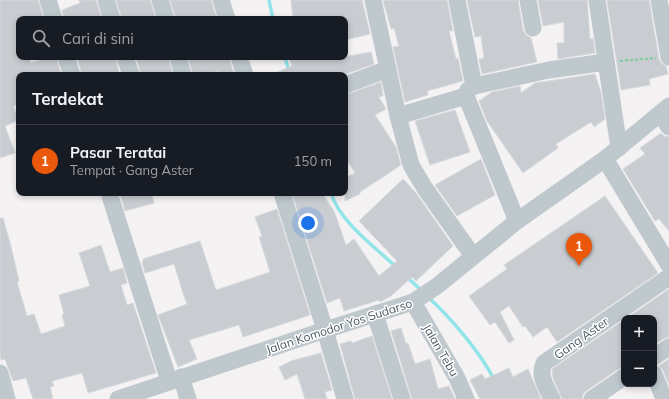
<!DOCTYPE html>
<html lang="id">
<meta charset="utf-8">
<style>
:root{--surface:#171b24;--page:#20242c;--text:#f1f3f6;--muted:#9ea1a6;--line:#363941;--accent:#ea580c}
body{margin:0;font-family:Mulish,sans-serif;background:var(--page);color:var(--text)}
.controls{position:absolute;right:12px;bottom:12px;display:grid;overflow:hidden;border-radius:8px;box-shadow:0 2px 6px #0003}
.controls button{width:36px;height:36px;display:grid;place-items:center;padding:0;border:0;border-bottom:1px solid var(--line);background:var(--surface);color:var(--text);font:20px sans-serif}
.you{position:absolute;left:308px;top:223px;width:14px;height:14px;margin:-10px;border:3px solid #fff;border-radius:50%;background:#1a73e8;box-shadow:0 0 0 6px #1a73e833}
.badge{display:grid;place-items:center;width:26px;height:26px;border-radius:50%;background:var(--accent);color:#fff;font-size:13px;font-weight:700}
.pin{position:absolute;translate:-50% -33px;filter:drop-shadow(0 1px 2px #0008)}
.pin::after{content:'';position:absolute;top:21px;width:14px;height:12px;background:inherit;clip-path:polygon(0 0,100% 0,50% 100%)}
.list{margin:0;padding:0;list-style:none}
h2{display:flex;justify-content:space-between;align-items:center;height:52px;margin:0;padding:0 16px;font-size:17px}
h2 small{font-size:13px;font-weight:400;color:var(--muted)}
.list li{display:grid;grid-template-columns:26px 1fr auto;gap:12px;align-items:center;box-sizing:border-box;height:72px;padding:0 16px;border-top:1px solid var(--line)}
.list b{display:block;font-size:15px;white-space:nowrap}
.list p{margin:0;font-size:13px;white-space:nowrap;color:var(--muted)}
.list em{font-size:13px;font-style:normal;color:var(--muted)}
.icon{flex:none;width:22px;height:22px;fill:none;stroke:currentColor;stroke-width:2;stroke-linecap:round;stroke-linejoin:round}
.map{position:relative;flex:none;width:669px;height:399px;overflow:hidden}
.search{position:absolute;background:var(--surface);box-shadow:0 2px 6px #0003;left:16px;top:16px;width:332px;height:44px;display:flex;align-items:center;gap:10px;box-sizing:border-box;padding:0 14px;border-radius:8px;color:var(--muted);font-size:15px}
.panel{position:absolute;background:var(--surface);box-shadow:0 2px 6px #0003;left:16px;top:72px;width:332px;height:124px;border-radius:8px}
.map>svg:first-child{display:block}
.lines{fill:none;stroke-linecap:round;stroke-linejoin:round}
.stream{stroke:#91e4ea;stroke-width:3.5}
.building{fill:#c9cdd1;stroke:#d6d9dd}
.path{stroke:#7bcc99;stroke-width:2;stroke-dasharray:3 2;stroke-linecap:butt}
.minor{stroke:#bec8cd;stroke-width:17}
.labels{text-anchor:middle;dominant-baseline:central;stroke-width:3;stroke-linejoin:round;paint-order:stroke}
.street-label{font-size:12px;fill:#4a585f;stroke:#fff}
</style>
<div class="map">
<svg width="669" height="399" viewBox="0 0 669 399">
<rect width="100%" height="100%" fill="#f4f2f2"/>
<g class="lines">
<g class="stream">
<path d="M269 0 273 19"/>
<path d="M285 57 290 75"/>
<path d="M331 193C340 222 374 246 396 267"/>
<path d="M406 276 422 291"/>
<path d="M428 297C451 318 479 351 494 379"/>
</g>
</g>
<g class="building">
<path d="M0 0H38L44 19H19V57H29L31 63 48 57H56L61 74 19 75V104L13 106 19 120 5 126 15 153 0 158Z"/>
<path d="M79 0H96L102 19H64L62 10 80 3Z"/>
<path d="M116 0H150L156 19H122Z"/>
<path d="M170 0H211L217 19H176Z"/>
<path d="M291 0H362L370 34 345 40V19H293Z"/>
<path d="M386 0H447L453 31H449L456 59 458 58 463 81 427 91 428 95 405 102 393 47 399 46 394 28 391 29 386 11 383 1Z"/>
<path d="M467 0H518L523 30 526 35 531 38 537 62 482 74 479 59 484 58 481 36 475 37Z"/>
<path d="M538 0H587L590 39 593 38 595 53 558 59 557 43H564V22L543 26Z"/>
<path d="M607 0H649L659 59 662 64 666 66 668 74 649 79 650 85 621 90Z"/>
<path d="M371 52 374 64 343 75H271L292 66 289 57H325L326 60Z"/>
<path d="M77 57H115L120 75H82Z"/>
<path d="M136 57H168L173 75H141Z"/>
<path d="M188 57H229L234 75H219L218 71 208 75H193Z"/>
<path d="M595 74 601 93 605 119 594 127 591 122 556 144 558 148 523 173 487 121 479 101 492 92 520 86 521 93 535 83Z"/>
<path d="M381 82 383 96 379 97 386 109 375 115 396 147 401 165 360 192V194L345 201V178L355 173 345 157V95Z"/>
<path d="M455 110 470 152 430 165 415 121Z"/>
<path d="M661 133 664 136 669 137V231L659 219 655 221 623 169 645 154 640 148Z"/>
<path d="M481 159 495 195 457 216 435 185Z"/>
<path d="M403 179 416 193 453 246 416 281 412 277 391 296 382 301 380 302 379 300 344 311 340 298 327 303 292 193H322L334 211 346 245 354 239 379 276 397 261 359 221Z"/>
<path d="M120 193H151L154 203 125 211Z"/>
<path d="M605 196 658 273 557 342 547 327 533 337 525 326 523 327 509 306 500 312 514 340 509 343 495 322 490 325 469 296 507 269 504 265Z"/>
<path d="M277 209 310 315 243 337 239 325 189 340 197 359 178 367 158 315 187 304 184 296 174 264 145 273 142 262H143V259L200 241 216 290 270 272 259 237 262 236 255 217Z"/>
<path d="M0 218H3L11 246 19 281 17 282 27 316 34 314 41 334 65 326 62 315 64 314 59 295 90 286 79 253 101 245 110 272 123 268 127 283 121 285 127 305 133 303 156 373 88 393 82 373 52 381 54 386 50 387 53 399H33L26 378 13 381 5 359 1 360 0 352Z"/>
<path d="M669 289V337L663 339 654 345V318H627Z"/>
<path d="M624 320V367L618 369 586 391 583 394 582 399H562L553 378 552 369Z"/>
<path d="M401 328 406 344 408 343 415 364 430 359 438 389 449 386 455 399H412L391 331Z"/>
<path d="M372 336 392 399H355L340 344 351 341 352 343Z"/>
<path d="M321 353 332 390 325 392 327 399H305L297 374 285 380 279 367 291 361Z"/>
<path d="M669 359V385L663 370 659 366Z"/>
<path d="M509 368 513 377 528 369 541 399H480L470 380 482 374 485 379Z"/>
</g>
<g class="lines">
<path class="path" d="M620 61 656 58"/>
<g class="minor">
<path d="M48 0 54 19"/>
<path d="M106 0 112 19"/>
<path d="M160 0 166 19"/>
<path d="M221 0 227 19"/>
<path d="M373 0 398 116 411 165 424 187 473 256"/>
<path d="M457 0 474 86 468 90 466 96 517 221"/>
<path d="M528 0 533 28"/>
<path d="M597 0 619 148"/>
<path d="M659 0 669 57"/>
<path d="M66 57 72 75"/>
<path d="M125 57 131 75"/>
<path d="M178 57 183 75"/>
<path d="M239 57 245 75"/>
<path d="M345 85 388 69"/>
<path d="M474 86 549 70 606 62"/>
<path d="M660 114 669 127"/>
<path d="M398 116 466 96"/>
<path d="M605 159 669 265"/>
<path d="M109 193 169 381"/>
<path d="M282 193 325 330 345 399"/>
<path d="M413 302 457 378 466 399"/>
<path d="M375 314 402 399"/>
<path d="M654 357 669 347"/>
<path d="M0 373 7 399"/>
<path d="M654 374 664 399"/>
<path d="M181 377 188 399"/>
<path d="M118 399 325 330 413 302 437 286 517 221 605 159 669 106"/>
<path d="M552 399C547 388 538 376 544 363L669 277"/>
<path d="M592 399 624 377"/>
</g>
</g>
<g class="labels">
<g class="street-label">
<text transform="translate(339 326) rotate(-18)">Jalan Komodor Yos Sudarso</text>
<text transform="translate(581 338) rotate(-35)">Gang Aster</text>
<text transform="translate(441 350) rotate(60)">Jalan Tebu</text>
</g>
</g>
</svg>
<div class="controls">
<button>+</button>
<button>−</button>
</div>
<div class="you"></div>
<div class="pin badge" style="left:579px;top:266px">1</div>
<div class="search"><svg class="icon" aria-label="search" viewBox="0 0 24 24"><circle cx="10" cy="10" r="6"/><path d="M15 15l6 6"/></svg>Cari di sini</div>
<section class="panel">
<h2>Terdekat<small></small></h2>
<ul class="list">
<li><span class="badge">1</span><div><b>Pasar Teratai</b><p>Tempat · Gang Aster</p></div><em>150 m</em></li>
</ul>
</section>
</div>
